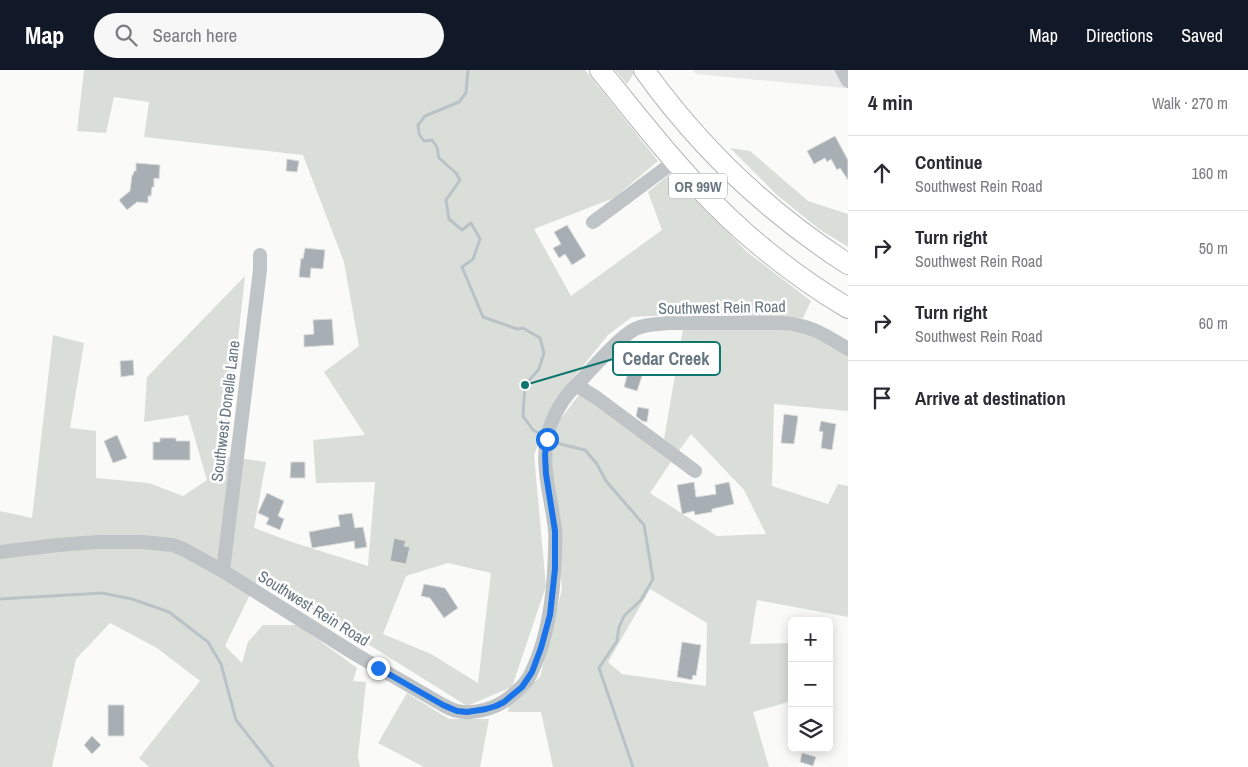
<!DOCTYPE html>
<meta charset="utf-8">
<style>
:root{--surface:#fff;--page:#f7f7f7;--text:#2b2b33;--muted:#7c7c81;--line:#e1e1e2;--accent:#111827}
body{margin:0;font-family:"Archivo Narrow",sans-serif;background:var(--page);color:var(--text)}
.controls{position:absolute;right:15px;bottom:15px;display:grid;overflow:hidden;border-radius:8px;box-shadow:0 2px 12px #0003}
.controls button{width:45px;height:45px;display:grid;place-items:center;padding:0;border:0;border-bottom:1px solid var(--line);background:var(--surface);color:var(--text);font:25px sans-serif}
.stop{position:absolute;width:15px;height:15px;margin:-11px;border:4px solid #1a73e8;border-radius:50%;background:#fff}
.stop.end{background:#1a73e8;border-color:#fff;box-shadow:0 1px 5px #0008}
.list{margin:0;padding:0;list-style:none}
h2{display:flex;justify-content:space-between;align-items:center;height:65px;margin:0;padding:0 20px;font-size:21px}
h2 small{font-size:16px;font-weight:400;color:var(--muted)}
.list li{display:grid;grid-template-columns:32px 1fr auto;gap:15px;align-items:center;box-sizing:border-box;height:75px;padding:0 20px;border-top:1px solid var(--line)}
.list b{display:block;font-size:19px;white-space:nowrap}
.list p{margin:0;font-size:16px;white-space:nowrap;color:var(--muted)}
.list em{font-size:16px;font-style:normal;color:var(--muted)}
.icon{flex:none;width:28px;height:28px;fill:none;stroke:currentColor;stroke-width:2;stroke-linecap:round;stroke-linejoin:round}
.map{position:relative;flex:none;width:848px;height:697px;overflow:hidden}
header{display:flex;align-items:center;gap:30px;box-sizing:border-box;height:70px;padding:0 25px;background:var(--accent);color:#fff}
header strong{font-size:24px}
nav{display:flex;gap:28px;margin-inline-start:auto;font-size:18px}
.search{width:350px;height:45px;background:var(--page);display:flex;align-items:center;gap:12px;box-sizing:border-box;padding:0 18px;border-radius:28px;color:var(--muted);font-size:19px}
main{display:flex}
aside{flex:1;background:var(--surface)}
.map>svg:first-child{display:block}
.built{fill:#e8e9e8}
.green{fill:#daded8;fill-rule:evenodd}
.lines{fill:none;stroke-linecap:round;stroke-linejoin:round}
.stream{stroke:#b9c3c7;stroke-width:3}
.building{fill:#a7afb4;stroke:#dcdcda}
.highway-casing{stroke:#b3b7bb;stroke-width:22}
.minor{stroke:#bfc4c7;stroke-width:14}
.highway{stroke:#fff;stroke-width:20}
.route{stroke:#1a73e8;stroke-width:6}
.labels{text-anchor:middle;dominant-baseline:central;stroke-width:5;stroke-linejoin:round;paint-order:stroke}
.shield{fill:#fff;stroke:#959fa6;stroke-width:1}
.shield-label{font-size:15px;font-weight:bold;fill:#677680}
.street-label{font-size:16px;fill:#677680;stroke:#fff}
.leader{fill:none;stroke:#0f766e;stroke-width:2}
.callout-dot{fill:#0f766e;stroke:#fff;stroke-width:2}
.callout{fill:#fff;stroke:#0f766e;stroke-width:2}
.callout-label{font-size:18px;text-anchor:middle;font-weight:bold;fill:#677680}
</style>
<header>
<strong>Map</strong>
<div class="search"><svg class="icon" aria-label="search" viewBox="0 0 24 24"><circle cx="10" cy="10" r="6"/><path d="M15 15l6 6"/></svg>Search here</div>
<nav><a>Map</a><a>Directions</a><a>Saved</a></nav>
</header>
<main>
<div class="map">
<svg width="848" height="697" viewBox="0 0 848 697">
<rect width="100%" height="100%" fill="#fafaf8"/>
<path class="built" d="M693 0H835L845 18 696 4Z"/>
<g class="green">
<path d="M84 0H585L658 91 614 128 534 159 571 226 662 160 648 122 671 103 746 181 811 231 803 248 691 244 632 247 608 265 557 328 534 385 546 516 512 617 467 636 259 506 225 576 242 593 248 572 263 555H298L357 598 353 611 366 612 358 687 360 697H149L139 688 200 611 157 578 110 553 76 589 52 697H0V441L32 448 53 265 84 273 70 358 96 361V408L149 413 183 426 207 410 188 345 144 352 147 307 245 206 225 386 266 392 254 458 292 472 368 496 375 412 316 413 313 370 365 365 324 302 359 276 344 192 303 85 144 67 149 32 114 27 106 63 77 61ZM448 493 491 503 478 613 431 584 383 564 406 506Z"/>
<path d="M615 0H632L634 3 627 14Z"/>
<path d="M730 78 750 81 808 131 848 144V177L819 159 777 125Z"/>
<path d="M683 259H806L848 284V341L774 334 772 416 828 434 838 414 848 416V547L757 530 750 574 792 573V631L753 642 769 697H553L541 642H508L510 633 540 607 562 519 555 430 549 383 560 350 581 322 671 392 650 423 717 466 766 464 744 420 691 364 678 382 664 369ZM650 519 707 553 706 616 622 604 608 592Z"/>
<path d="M407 623 449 649H489L480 697H424L378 673Z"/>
</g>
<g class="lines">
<g class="stream">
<path d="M468 0 466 23 459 32 425 46 418 55 419 64 424 71 432 70 437 77 439 88 456 103 460 110 446 130 449 149 462 160 471 153 480 169 473 189 462 197 483 247 517 259 523 258 540 268 544 283 539 299 525 315 523 346 533 360 544 366"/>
<path d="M550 369 560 374 585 380 597 394 606 411 644 455 653 509 641 530 624 546 619 557 617 571 599 598 633 697"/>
<path d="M0 529 102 523 132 529 169 542 208 572 221 594 236 650 273 697"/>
</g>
</g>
<g class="building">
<path d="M835 66 848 90V110L840 98 837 100 831 89 827 92 825 88 814 94 807 81Z"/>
<path d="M287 89 299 91 297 102 286 101Z"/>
<path d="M136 93 160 95 159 109 154 108V117H152L151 126H148V133L137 132 127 140 119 130 130 121 132 105H133L134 101H136Z"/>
<path d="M567 155 586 186 572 195 565 184 559 188 553 178 561 174 554 162Z"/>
<path d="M305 178 325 180 323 199 311 198 310 208 299 207 301 188 303 189Z"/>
<path d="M332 249 334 275 304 277V265L314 264 313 250Z"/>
<path d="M653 280 668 284 661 306 647 303Z"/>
<path d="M133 290 134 305 121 307 120 291Z"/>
<path d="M628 302 642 306 637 321 624 317Z"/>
<path d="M638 337 649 339 647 352 642 351 636 346Z"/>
<path d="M784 344 798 346 794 374 781 373Z"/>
<path d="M821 351 836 354 832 380 821 378 823 362 819 361Z"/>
<path d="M117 365 127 388 113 393 104 371Z"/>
<path d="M160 368H176V371H190V390H153V372H160Z"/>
<path d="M291 392H305V408H290Z"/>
<path d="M694 412 696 427 716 424 715 415 729 412 734 434 712 439V442L695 445 694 441 682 444 677 415Z"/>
<path d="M267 423 284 431 278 446 284 449 280 460 266 454 269 448 258 443Z"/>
<path d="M352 443 355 458 363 457 367 477 355 479 354 471 312 478 309 462 340 456 338 445Z"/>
<path d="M394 468 406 471 404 476 410 477 406 494 390 491Z"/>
<path d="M424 514 445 518 458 538 444 548 430 528 421 526Z"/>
<path d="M682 572 701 575 696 606 693 605 692 610 677 607Z"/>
<rect x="108" y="635" width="16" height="31"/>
<path d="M92 666 101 675 92 684 84 675Z"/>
<path d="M802 683 816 687 813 696 800 692Z"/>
</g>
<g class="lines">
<defs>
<g id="highway">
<path d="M600 0C645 56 690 114 744 162 776 190 811 216 848 238"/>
<path d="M644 0C700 78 767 142 848 194"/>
</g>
</defs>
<use href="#highway" class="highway-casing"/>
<g class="minor">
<path d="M842 0 848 11"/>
<path d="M593 152 675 91"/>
<path d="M576 315 597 328 695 401"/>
<path d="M0 482 58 475 98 472H142L173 475 183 479 223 501 355 584 443 635C447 637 452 640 457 641 474 645 497 638 510 627 519 619 528 612 532 601 549 566 554 521 555 482 555 475 556 467 555 460 552 430 541 399 547 369 549 357 554 345 561 334 567 323 577 315 585 306 598 292 620 267 635 259 645 254 658 254 669 253H783C811 255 825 265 848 279"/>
<path d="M223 501 260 200V185"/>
</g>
<use href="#highway" class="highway"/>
</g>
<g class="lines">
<path class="route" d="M378 598 443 635 457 641 467 642 486 639 496 636 504 632 522 617 532 602 541 578 550 545 555 499V461L546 404 545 385 547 369"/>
</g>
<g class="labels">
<rect class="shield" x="669" y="103.5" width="58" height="25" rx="4"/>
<g class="shield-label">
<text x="698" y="116">OR 99W</text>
</g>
<g class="street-label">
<text transform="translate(722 237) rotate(-1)">Southwest Rein Road</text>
<text transform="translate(225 341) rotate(-83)">Southwest Donelle Lane</text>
<text transform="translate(314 538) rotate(32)">Southwest Rein Road</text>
</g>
</g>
<path class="leader" d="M525 315L613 289"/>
<circle class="callout-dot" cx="525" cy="315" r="5"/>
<rect class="callout" x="613" y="272" width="107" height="33" rx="5"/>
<g class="callout-label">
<text x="666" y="295">Cedar Creek</text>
</g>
</svg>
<div class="controls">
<button>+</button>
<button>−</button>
<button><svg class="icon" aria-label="layers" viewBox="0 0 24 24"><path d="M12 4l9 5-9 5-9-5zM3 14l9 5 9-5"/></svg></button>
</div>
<div class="stop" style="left:547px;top:369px"></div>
<div class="stop end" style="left:378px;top:598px"></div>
</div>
<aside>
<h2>4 min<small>Walk · 270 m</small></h2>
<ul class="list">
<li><svg class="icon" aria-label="ahead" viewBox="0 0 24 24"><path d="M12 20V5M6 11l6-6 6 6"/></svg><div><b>Continue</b><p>Southwest Rein Road</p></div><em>160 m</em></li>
<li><svg class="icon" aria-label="right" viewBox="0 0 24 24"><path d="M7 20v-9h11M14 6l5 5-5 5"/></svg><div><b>Turn right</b><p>Southwest Rein Road</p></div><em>50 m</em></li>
<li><svg class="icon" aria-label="right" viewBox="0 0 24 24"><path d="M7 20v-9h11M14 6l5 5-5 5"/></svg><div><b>Turn right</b><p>Southwest Rein Road</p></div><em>60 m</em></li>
<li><svg class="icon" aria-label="arrive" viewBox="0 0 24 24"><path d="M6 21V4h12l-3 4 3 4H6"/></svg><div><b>Arrive at destination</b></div></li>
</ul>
</aside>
</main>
